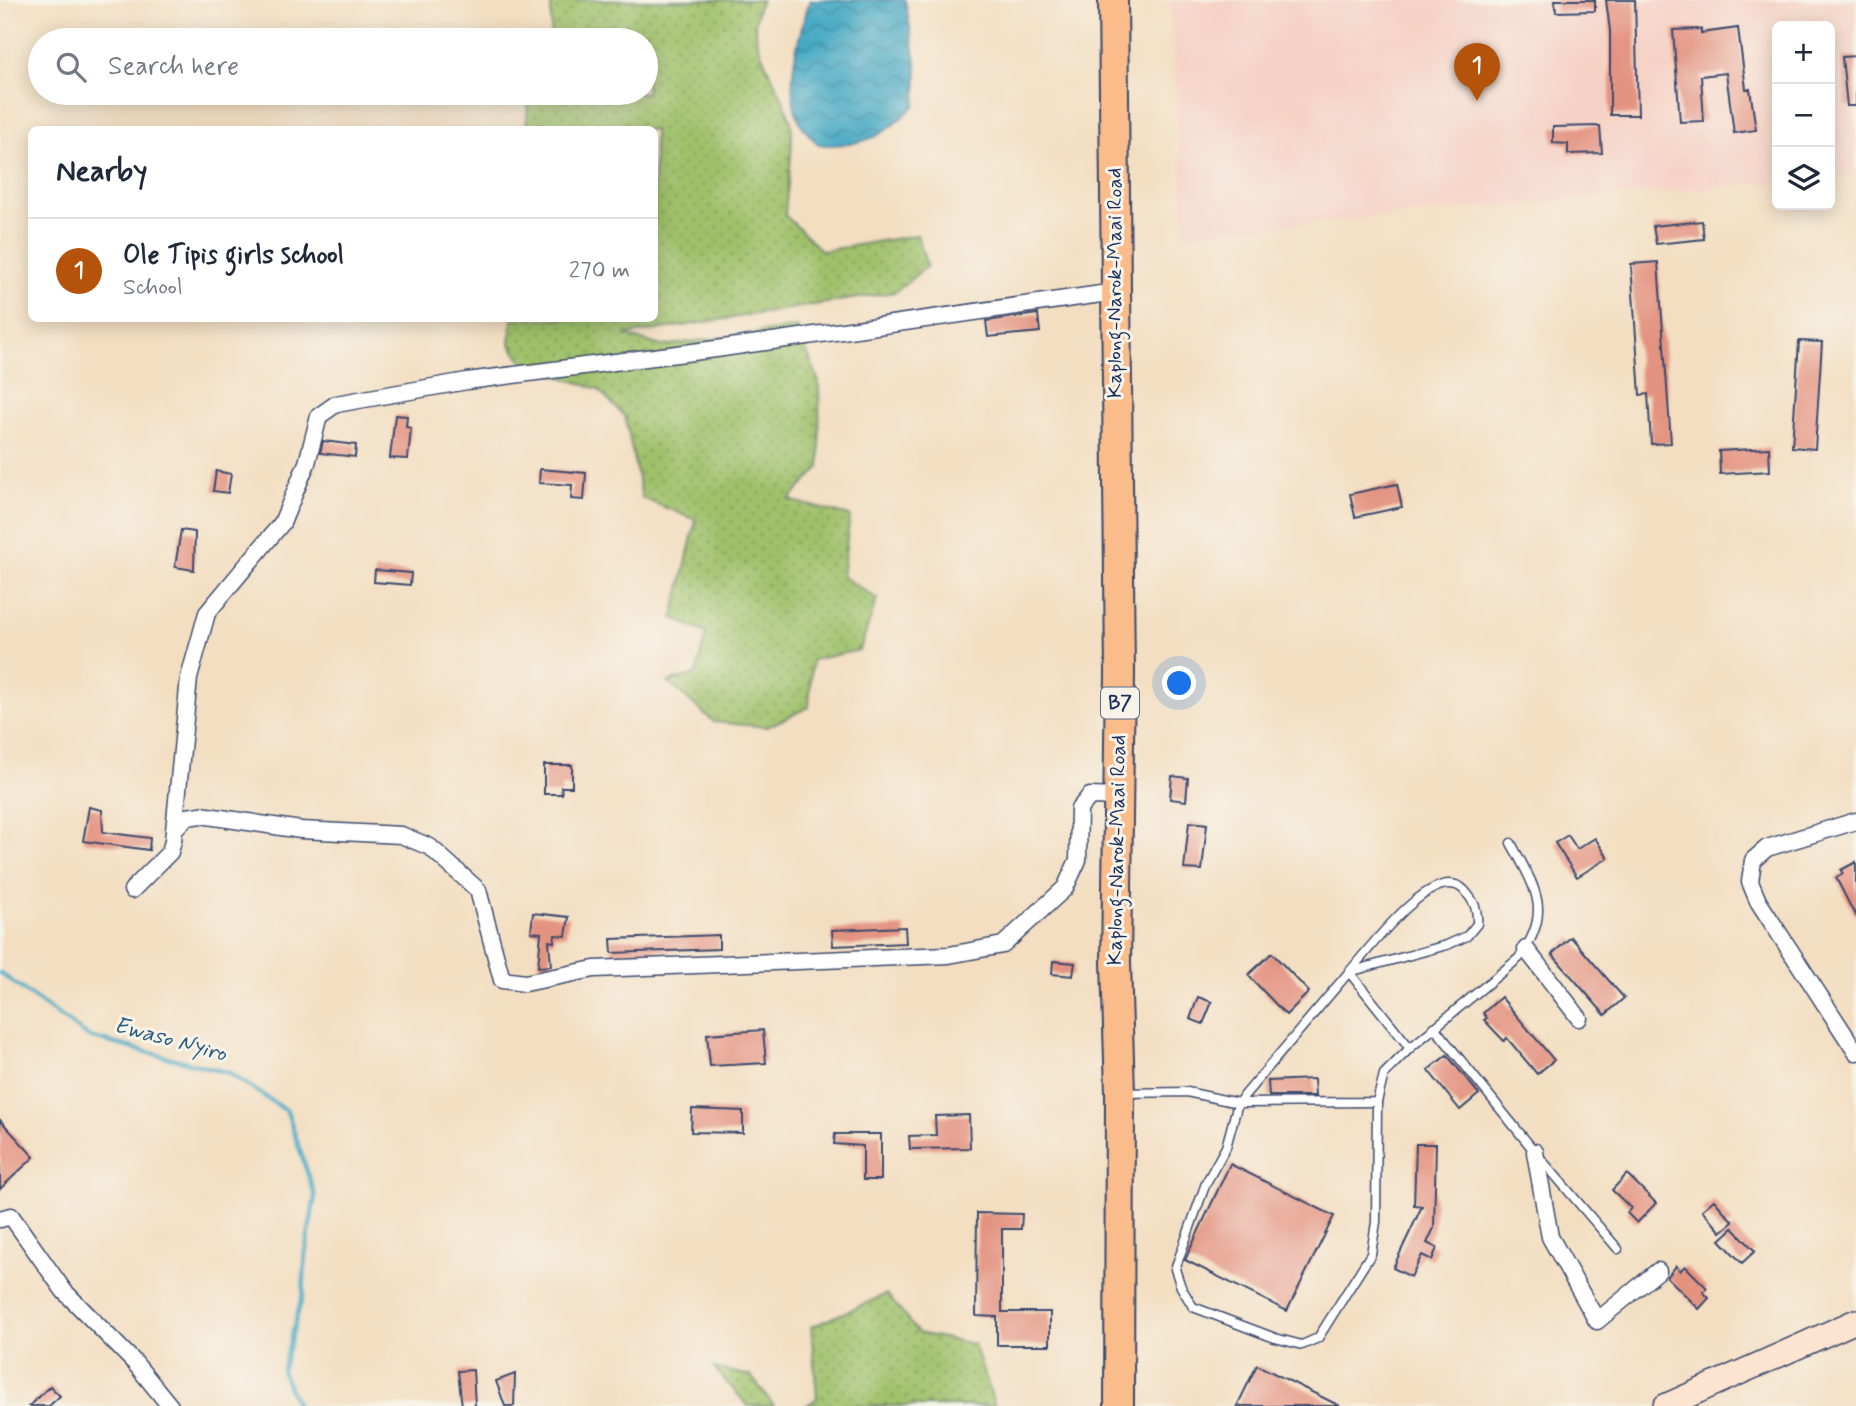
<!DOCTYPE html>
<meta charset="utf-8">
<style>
:root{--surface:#fff;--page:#f6f6f7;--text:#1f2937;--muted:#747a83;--line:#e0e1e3;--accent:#b45309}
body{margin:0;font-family:Mynerve,sans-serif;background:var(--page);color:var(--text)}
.controls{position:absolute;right:21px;top:21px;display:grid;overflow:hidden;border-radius:10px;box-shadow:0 4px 18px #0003}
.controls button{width:63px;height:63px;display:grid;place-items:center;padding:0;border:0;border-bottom:2px solid var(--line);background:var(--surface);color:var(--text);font:35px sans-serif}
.you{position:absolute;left:1180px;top:684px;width:24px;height:24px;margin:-18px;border:5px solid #fff;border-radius:50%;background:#1a73e8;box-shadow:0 0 0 10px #1a73e833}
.badge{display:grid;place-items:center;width:46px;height:46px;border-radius:50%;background:var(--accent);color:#fff;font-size:23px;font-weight:700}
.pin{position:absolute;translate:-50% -58px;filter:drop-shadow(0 2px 4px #0008)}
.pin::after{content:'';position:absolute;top:37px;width:24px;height:21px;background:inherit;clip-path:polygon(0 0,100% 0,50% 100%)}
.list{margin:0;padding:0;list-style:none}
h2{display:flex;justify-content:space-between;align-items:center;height:91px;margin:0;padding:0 28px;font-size:30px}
h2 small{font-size:23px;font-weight:400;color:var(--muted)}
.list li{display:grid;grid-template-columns:46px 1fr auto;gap:21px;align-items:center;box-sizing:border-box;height:105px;padding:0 28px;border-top:2px solid var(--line)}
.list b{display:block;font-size:26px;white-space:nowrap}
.list p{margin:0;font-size:23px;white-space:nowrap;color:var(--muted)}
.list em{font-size:23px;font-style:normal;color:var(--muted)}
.icon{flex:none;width:38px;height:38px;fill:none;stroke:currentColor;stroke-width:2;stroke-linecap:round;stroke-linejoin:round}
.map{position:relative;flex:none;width:1856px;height:1406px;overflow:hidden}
.search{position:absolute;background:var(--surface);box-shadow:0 4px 18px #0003;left:28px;top:28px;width:630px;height:77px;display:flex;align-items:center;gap:18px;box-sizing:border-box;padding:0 24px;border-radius:38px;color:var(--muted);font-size:26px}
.panel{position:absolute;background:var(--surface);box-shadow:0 4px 18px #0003;left:28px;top:126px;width:630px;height:196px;border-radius:10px}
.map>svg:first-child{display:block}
.built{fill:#f6d1c5}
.grass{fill:url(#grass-dots);stroke:#5d7864;stroke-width:2}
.water{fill:url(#water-waves);stroke:#306c91;stroke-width:2}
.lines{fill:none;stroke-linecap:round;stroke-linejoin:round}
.stream{stroke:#44a9c4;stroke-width:4.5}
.building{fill:#e49381}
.service-casing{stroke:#3b496d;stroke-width:11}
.minor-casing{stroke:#3b496d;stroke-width:19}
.secondary-casing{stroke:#3b496d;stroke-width:26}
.trunk-casing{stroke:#3b496d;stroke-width:32}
.service{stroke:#fff;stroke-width:8}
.minor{stroke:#fff;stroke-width:16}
.secondary{stroke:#fde4d0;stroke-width:23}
.trunk{stroke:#f9bc8a;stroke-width:28}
.labels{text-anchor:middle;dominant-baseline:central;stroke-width:6;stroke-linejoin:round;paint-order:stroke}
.shield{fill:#f7f3e8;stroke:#5d6a87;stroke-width:2}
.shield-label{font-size:19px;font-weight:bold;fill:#1b2f5e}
.street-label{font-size:21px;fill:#1b2f5e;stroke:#f7f3e8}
.water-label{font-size:23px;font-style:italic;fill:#295a82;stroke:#f7f3e8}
</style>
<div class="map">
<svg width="1856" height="1406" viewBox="0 0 1856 1406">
<defs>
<pattern id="grass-dots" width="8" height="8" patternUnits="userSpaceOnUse" patternTransform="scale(1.75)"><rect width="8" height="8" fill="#9fc16a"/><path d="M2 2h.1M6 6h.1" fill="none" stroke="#819d5a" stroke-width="1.8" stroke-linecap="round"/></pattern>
<pattern id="water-waves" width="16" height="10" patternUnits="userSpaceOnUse" patternTransform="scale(1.75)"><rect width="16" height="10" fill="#44a9c4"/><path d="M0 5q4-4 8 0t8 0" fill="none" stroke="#388aa2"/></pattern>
</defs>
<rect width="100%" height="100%" fill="#f7f3e8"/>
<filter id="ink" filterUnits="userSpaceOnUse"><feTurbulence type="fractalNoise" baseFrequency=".0143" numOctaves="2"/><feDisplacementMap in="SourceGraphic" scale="14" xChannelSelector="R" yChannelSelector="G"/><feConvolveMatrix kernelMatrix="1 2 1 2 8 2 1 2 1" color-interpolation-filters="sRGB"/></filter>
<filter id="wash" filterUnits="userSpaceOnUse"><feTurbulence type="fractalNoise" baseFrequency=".00686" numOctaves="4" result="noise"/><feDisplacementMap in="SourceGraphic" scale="28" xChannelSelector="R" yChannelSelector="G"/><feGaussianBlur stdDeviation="1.57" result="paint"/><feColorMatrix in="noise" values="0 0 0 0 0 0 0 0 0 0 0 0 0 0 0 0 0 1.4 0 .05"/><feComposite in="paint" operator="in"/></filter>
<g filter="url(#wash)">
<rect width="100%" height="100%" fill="#f3dec1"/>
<path class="built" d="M1170 0H1856V175L1830 178V26H1777V182L1185 234Z"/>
<g class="grass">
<path d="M551 0H762C738 40 784 85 791 123 795 144 786 192 785 215L822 251 917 235 927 266 895 292 625 335 662 346 797 327 819 382 820 467 789 500 850 516 842 576 877 599 860 650 812 660 809 707 767 727 714 722 668 682 696 674 706 633 673 618 696 520 642 498 625 417 598 389 525 365 510 344 512 319 654 318V130L526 129 529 93H646V40H548L551 35Z"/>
<path d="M887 1294 918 1333 974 1344 995 1406H806L817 1398 811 1327Z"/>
<path d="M714 1368 751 1376 774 1406H748Z"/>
</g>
<path class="water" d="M810 0H905L917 67 916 104C881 138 867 146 818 145 813 138 805 131 801 124 782 90 799 34 810 0Z"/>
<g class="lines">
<path class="stream" d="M0 973 89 1037 229 1073 287 1111 315 1196 306 1249 303 1294 282 1371 297 1406"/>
</g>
<g id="blocks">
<g class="building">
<path d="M1555 0H1595V11L1556 12Z"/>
<path d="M1606 0H1635L1638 115H1610V31Z"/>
<path d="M1738 28 1746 89H1750L1756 130 1734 133 1726 73 1701 76 1704 121 1680 122 1673 30 1701 29V33Z"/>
<path d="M1856 56V106H1847L1842 57Z"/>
<path d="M1600 126 1602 153 1568 154V144L1553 143V127Z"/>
<path d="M1702 221 1704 239 1656 244 1653 226Z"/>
<path d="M1658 262 1671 443 1651 444 1648 394 1640 395 1631 264Z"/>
<path d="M1038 314 1040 332 988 337 986 321Z"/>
<path d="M1799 341 1822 342 1815 449 1792 447Z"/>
<path d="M395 415 407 416 406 427 411 428 408 459 390 458Z"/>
<path d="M323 441 356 445 355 457 320 453Z"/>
<path d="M1769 448 1770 471 1720 474 1719 451Z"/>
<path d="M540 469 586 473 584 500 571 499 572 485 539 483Z"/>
<path d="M216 471 231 474 228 493 213 491Z"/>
<path d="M1397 484 1402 507 1355 517 1350 494Z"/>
<path d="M181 530 195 532 194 570 175 567Z"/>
<path d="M375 570 411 573 410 585 374 582Z"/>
<path d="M544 765H572V787H561L562 794H544Z"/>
<path d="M1172 776 1188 778 1186 801 1170 799Z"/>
<path d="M89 807 102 810 103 832 150 838 149 850 83 841Z"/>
<path d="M1189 822 1207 824 1202 870 1184 869Z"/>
<path d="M1568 835 1577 849 1595 838 1608 858 1577 877 1555 843Z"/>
<path d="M1856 862V917L1836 878 1843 874 1841 870Z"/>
<path d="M533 913 569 917 566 936 555 935 554 942 549 941 551 966 538 967 541 933 531 932Z"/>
<path d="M905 927 906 943 833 946 832 930Z"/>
<path d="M719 935V949L612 953 611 939Z"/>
<path d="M1571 937 1624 998 1605 1015 1552 954Z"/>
<path d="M1272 953 1309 992 1286 1015 1248 975Z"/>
<path d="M1053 961 1075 963 1073 976 1052 974Z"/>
<path d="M1198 997 1212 1002 1203 1024 1190 1019Z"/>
<path d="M1501 997 1554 1060 1537 1074 1507 1038 1504 1041 1484 1020 1487 1018 1483 1013Z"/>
<path d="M763 1030 766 1063 710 1066 707 1034Z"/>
<path d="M1447 1055 1479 1094 1460 1110 1428 1070Z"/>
<path d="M1314 1079 1315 1096H1269L1268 1081Z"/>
<path d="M692 1109 743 1111V1133L691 1132Z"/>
<path d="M969 1115 970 1148 910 1149 909 1136 936 1135 935 1116Z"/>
<path d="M0 1120 34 1157 0 1189Z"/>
<path d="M835 1134H881V1180H863V1146L834 1144Z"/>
<path d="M1416 1144H1436L1434 1228 1427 1243 1437 1248 1432 1260 1422 1255 1411 1277 1393 1268 1422 1206 1414 1205Z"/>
<path d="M1230 1164 1334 1216 1287 1311 1185 1260Z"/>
<path d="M1627 1174 1656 1203 1637 1223 1627 1213 1631 1208 1612 1190Z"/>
<path d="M1714 1200 1733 1222 1721 1232 1702 1210Z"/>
<path d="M977 1213 1022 1214 1021 1229H1002V1312H1050V1345H997V1317L976 1316Z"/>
<path d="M1733 1228 1755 1251 1742 1263 1720 1240Z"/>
<path d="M1676 1266 1680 1271 1685 1266 1707 1288 1703 1292 1709 1298 1699 1309 1667 1277Z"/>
<path d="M1257 1365 1340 1406H1237Z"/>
<path d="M473 1370 475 1406H462L458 1371Z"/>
<path d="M515 1374 514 1406H505L496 1381Z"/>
<path d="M50 1386 60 1396 49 1406H29Z"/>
</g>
</g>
</g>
<g filter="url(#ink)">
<use href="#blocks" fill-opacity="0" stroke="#3b496d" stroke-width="2"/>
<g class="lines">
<defs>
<g id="service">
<path d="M1434 1027 1535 1152 1618 1249"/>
<path d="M1123 1093 1187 1092 1238 1103 1377 1102 1384 1074 1410 1048 1519 958C1553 912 1536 889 1511 843"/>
<path d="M1377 1102 1376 1222 1371 1254 1318 1338 1302 1345 1275 1338 1193 1307 1181 1287 1175 1269 1206 1183 1226 1147 1238 1103 1349 972 1447 945 1467 936 1477 924C1478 909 1474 901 1464 890 1434 860 1368 951 1349 972L1410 1048"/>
</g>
<g id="minor">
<path d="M1856 821 1767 848 1753 860 1750 882 1758 901 1856 1052"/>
<path d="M175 829 187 817 201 815 301 830 401 835 430 847 478 890 502 980 525 983 594 969 949 955 1003 945 1065 888 1078 860 1079 809 1090 796 1117 797"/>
<path d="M132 890 170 852 173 841 189 678 207 613 282 523 307 463 319 416 336 404 467 381 716 349 1115 292"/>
<path d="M1526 949 1579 1018"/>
<path d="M1535 1152 1550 1237 1597 1321 1658 1271"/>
<path d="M0 1219 11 1216 64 1291 135 1363 170 1406"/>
</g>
<path id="secondary" d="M1665 1406 1856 1321"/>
<path id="trunk" d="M1113 0 1120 672 1116 962 1120 1093 1119 1406"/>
</defs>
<use href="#service" class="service-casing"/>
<use href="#minor" class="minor-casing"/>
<use href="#secondary" class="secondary-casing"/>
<use href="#trunk" class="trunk-casing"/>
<use href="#service" class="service"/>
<use href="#minor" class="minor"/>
<use href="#secondary" class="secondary"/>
<use href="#trunk" class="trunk"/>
</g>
</g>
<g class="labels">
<rect class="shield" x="1101" y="687.5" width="38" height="31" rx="5"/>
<g class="shield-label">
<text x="1120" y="703">B7</text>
</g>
<g class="street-label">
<text transform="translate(1115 283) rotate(-90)">Kaplong-Narok-Maai Road</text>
<text transform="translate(1117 850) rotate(-89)">Kaplong-Narok-Maai Road</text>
</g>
<g class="water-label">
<text transform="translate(170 1040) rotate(15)">Ewaso Nyiro</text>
</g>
</g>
</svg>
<div class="controls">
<button>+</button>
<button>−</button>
<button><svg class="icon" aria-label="layers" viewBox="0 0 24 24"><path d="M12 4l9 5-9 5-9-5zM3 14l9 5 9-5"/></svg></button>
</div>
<div class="you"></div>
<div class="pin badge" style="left:1477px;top:101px">1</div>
<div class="search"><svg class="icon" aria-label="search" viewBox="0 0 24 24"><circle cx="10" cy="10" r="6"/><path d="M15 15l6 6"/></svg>Search here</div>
<section class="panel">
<h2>Nearby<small></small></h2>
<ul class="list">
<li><span class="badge">1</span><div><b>Ole Tipis girls school</b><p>School</p></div><em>270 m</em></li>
</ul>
</section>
</div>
